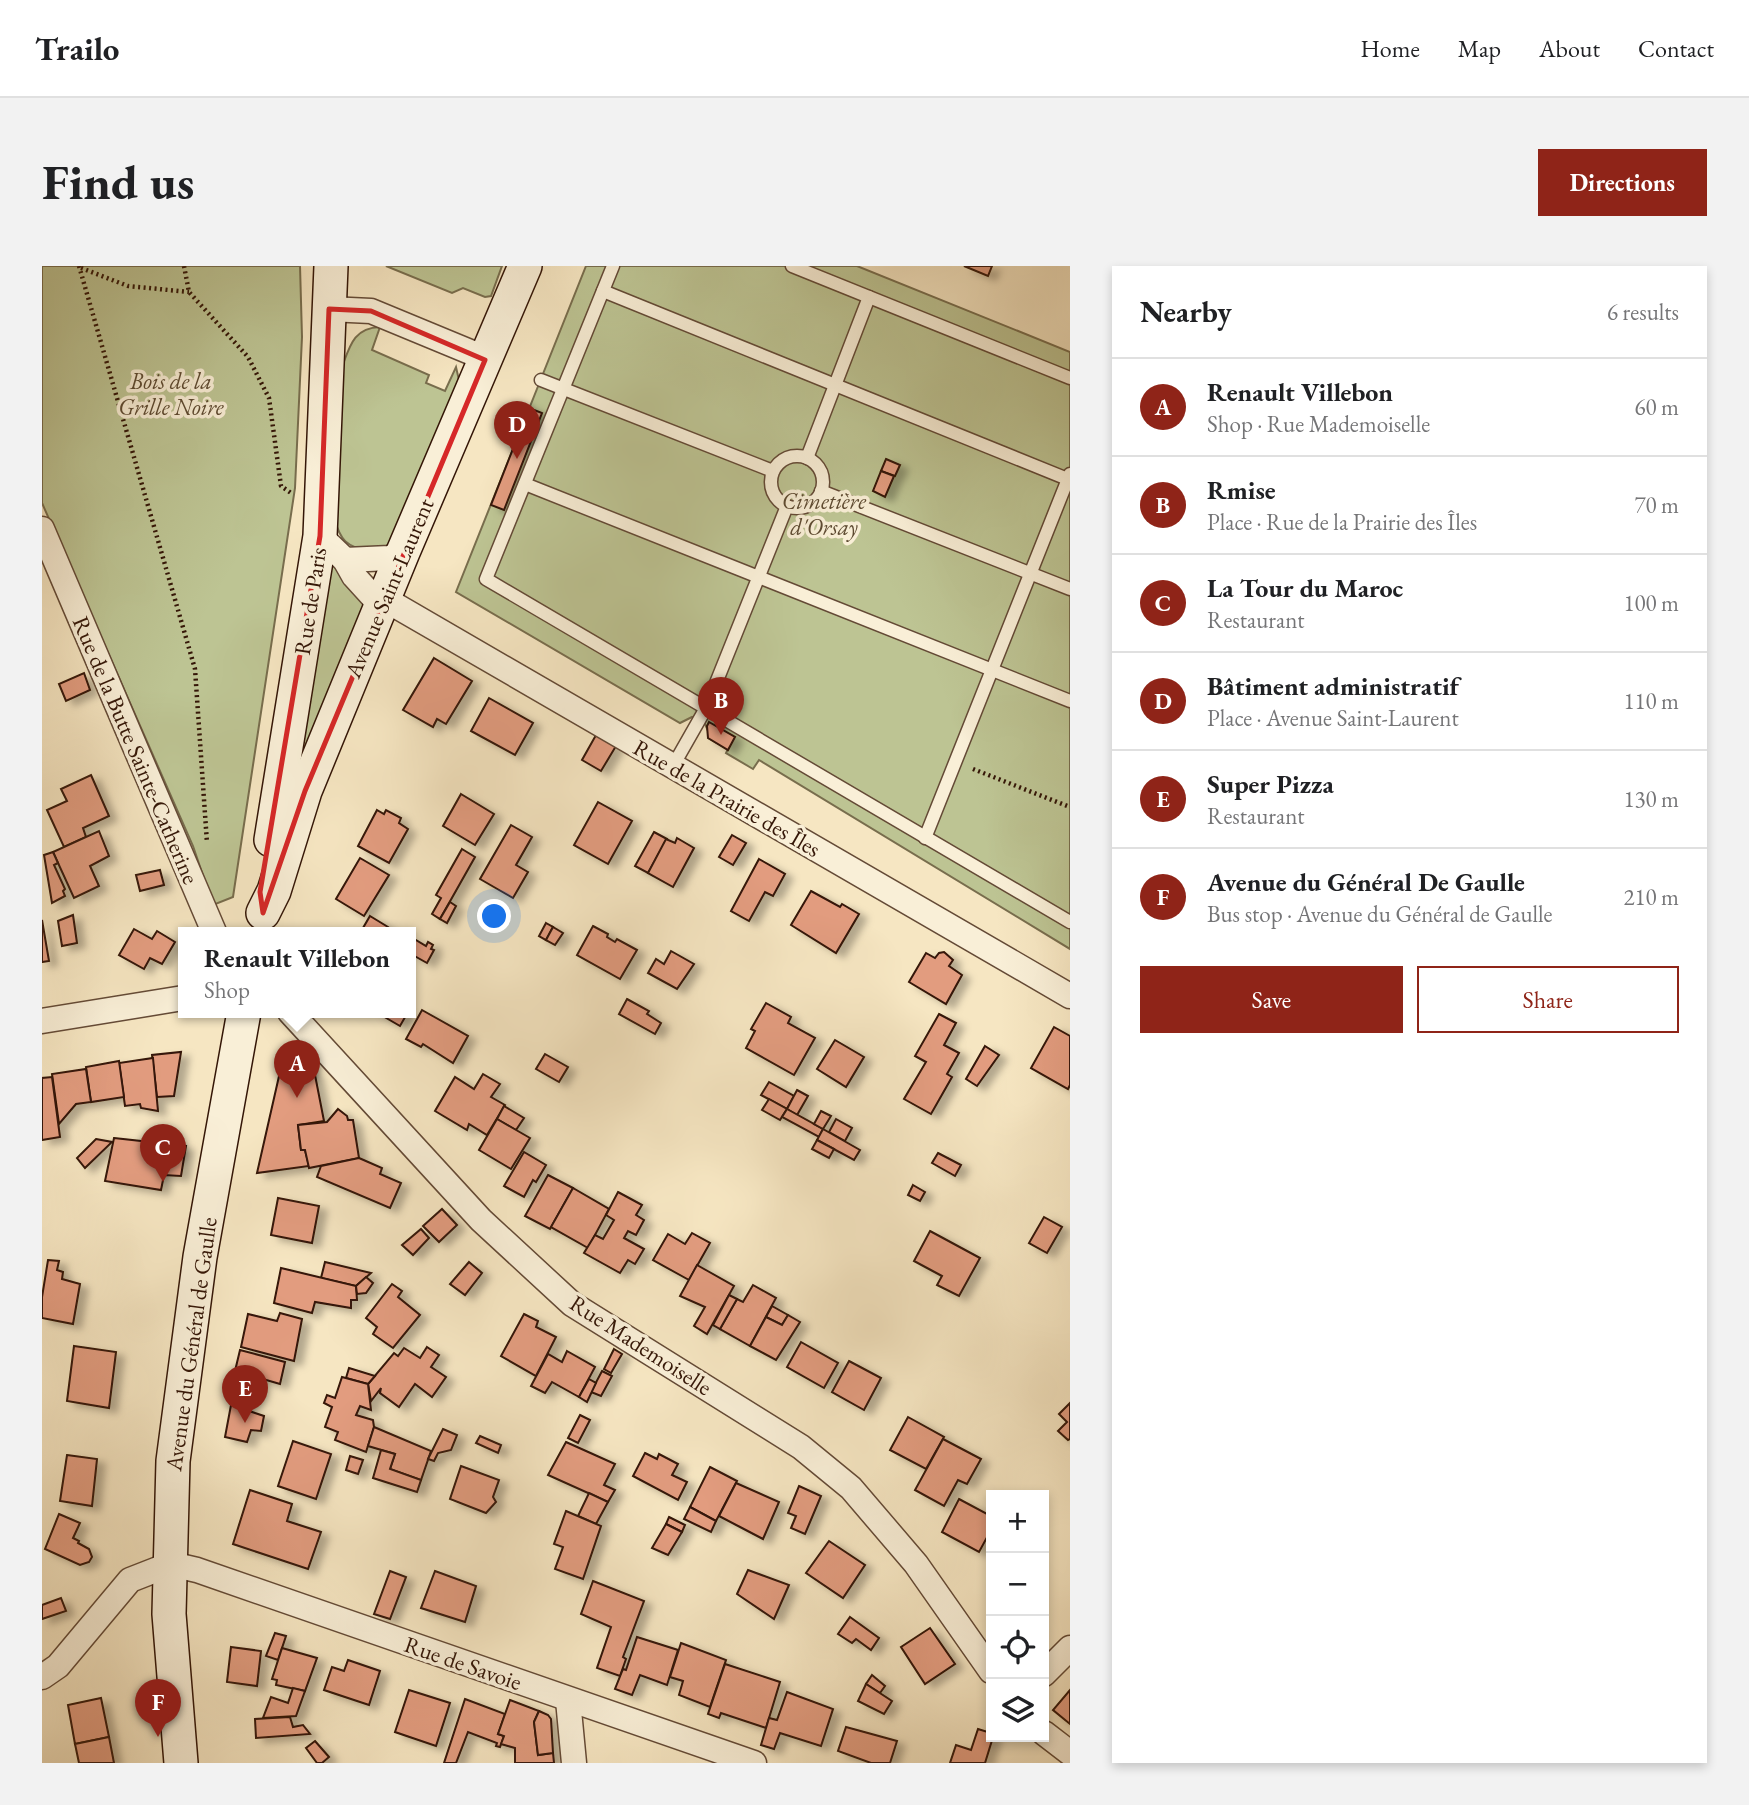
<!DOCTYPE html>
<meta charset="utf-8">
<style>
:root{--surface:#fff;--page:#f2f2f2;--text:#202124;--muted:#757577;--line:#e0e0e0;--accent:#8f2418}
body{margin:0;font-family:"EB Garamond",serif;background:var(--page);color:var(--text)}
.controls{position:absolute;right:21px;bottom:21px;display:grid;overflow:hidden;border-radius:0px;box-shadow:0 4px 10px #0003}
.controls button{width:63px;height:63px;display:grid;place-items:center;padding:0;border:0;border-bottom:2px solid var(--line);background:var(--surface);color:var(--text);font:35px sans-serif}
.you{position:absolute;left:453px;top:651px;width:24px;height:24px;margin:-18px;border:5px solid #fff;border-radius:50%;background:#1a73e8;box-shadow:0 0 0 10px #1a73e833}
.badge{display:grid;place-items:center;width:46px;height:46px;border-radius:50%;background:var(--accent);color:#fff;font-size:23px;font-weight:700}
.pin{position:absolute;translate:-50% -58px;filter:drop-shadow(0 2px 4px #0008)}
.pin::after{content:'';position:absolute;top:37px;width:24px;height:21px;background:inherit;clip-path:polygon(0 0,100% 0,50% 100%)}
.popup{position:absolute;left:136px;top:661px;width:238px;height:91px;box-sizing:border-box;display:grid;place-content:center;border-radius:0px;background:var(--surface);filter:drop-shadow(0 2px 5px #0005);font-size:23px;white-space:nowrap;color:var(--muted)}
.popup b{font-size:26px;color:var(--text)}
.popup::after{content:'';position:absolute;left:50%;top:100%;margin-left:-14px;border:14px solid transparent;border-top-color:var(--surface)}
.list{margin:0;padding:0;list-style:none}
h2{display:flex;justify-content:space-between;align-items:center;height:91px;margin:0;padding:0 28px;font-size:30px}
h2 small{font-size:23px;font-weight:400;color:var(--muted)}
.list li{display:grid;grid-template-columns:46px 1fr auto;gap:21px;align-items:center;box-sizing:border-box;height:98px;padding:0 28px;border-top:2px solid var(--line)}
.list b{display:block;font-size:26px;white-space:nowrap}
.list p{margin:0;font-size:23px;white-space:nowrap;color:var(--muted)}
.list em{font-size:23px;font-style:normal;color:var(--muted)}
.actions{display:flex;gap:14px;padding:21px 28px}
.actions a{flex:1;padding:16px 0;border:2px solid var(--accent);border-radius:0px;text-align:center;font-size:24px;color:var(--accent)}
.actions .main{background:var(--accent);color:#fff}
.icon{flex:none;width:38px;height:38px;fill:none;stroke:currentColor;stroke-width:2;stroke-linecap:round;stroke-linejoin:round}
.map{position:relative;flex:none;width:1028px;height:1497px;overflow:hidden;border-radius:0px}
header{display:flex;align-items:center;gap:42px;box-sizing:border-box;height:98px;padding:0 35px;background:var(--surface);border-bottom:2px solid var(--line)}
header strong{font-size:33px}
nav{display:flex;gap:38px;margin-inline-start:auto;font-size:24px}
.intro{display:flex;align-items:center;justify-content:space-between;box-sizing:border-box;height:168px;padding:0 42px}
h1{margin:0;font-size:49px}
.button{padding:18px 32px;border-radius:0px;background:var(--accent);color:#fff;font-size:24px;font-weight:700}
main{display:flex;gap:42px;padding:0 42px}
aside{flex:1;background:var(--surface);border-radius:0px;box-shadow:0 4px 10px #0003}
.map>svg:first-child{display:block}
.green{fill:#bdc493;stroke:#786d4d;stroke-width:2}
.building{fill:#e29c7f;stroke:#341607;stroke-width:2;filter:url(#shadow)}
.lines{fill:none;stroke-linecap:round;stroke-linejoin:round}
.service-casing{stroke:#644a36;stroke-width:15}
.minor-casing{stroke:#644a36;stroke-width:27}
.secondary-casing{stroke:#341607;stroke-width:36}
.path{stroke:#341607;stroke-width:4.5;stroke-dasharray:2 3.5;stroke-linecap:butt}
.service{stroke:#f9efd7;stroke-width:12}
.minor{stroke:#f9efd7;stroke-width:24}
.secondary{stroke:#f9efd7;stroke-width:33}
.marked{fill:none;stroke:#d62828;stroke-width:5;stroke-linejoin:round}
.labels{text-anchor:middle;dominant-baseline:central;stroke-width:7;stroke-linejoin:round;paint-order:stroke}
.park-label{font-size:23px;font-style:italic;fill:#5d4a31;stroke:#f9efd7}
.street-label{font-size:23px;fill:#341607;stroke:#f9efd7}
</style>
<header>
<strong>Trailo</strong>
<nav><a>Home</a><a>Map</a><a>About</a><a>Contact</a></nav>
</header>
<div class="intro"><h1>Find us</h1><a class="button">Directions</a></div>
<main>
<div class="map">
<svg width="1028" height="1497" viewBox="0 0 1028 1497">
<defs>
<filter id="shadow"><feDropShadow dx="8" dy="4.5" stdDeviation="3.5" flood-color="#0004"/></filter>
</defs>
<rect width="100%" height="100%" fill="#f6e6c2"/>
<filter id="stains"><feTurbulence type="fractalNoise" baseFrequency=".00286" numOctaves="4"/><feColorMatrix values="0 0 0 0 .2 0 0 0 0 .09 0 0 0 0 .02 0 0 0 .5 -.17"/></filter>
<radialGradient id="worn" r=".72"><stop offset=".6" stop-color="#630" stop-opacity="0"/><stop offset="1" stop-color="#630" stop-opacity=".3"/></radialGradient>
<g class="green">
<path d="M0 0H258L260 71 253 222 191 631 171 639 151 580 0 237Z"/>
<path d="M344 0H460L449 30 443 31 421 22 410 27Z"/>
<path d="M544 0H815L1028 86V683L717 494 711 503 684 487 686 483 666 472 667 467 663 458 650 451 638 457 414 326Z"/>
<path d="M338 61 330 84 387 109 384 117 403 125 414 101 419 123 357 274 329 287C302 278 300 277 291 250L300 101C308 79 312 62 338 61Z"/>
<path d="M282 298 294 299 318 331 326 349 258 502Z"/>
</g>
<g class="building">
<path d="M922 0H950L946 10Z"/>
<path d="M487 142 500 147 462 244 449 239Z"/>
<path d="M844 193 858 199 853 210 839 205Z"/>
<path d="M839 205 852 210 843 231 831 225Z"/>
<path d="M392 392 430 415 404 458 395 453 391 461 361 444Z"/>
<path d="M42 407 48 424 24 435 17 418Z"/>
<path d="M447 432 491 457 473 489 429 465Z"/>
<path d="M667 456 693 471 686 484 666 472 665 460Z"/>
<path d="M554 469 574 480 559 505 540 494Z"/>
<path d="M49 509 67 550 41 562 44 571 22 581 5 544 25 535 19 523Z"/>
<path d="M419 528 452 548 433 579 401 560Z"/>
<path d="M556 536 590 555 566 598 532 579Z"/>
<path d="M335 544 342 548 344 544 359 552 357 557 366 563 347 597 316 580Z"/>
<path d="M469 559 490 571 474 599 486 606 471 632 438 613Z"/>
<path d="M57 565 67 590 48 600 57 620 32 632 11 586Z"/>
<path d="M612 566 625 573 606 607 593 600Z"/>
<path d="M690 569 704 577 691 599 677 591Z"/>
<path d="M635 572 652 582 631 621 606 607 624 573 633 577Z"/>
<path d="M420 583 433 591 398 653 390 648 399 632 394 629Z"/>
<path d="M11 586 16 597 12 599 23 623 21 625 23 630 10 637 2 589Z"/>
<path d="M318 592 347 609 322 650 294 633Z"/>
<path d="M717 593 743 608 731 630 723 626 707 655 689 645Z"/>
<path d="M118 604 122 619 98 625 94 609Z"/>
<path d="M769 625 798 641 800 638 817 648 794 687 749 659Z"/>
<path d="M408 636 414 640 405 657 398 653Z"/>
<path d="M31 649 35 677 20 680 16 655Z"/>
<path d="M328 650 346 661 343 666H328L321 662Z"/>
<path d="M0 654 7 695 0 696Z"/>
<path d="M504 657 511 661 504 674 497 670Z"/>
<path d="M551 660 566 668 565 671 573 676 575 673 595 684 578 713 535 689Z"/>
<path d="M511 661 521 667 513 679 504 674Z"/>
<path d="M92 663 110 673 115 665 133 676 120 698 108 692 102 703 77 689Z"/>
<path d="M369 671 384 680 386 676 391 679 389 683 392 684 385 697 369 688Z"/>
<path d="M629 685 652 698 635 723 606 707 614 693 622 698Z"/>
<path d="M902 686 911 694 907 700 920 709 904 738 867 716 884 687 893 692 897 687Z"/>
<path d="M585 733 607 745 605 748 619 757 613 768 577 748Z"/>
<path d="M724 737 749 751 746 757 773 772 752 809 704 782 713 765 709 763Z"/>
<path d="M380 744 426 770 411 797 381 778 379 781 364 773Z"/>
<path d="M334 746H366L358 760Z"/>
<path d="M897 748 914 757 902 779 917 787 905 808 910 811 889 848 862 833 884 796 873 790Z"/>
<path d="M1012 761 1028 770V819L1026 823 989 802Z"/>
<path d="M793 774 822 791 804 821 775 803Z"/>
<path d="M943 780 957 789 935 820 924 813Z"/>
<path d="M139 786 132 830 115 831 110 789Z"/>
<path d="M503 788 526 801 517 816 494 803Z"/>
<path d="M253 789 273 809 282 855 256 859 259 884H263L267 900 215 907 240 797Z"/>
<path d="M111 792 116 845 99 842 98 838 83 840 77 797Z"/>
<path d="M77 795 82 831 49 836 44 801Z"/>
<path d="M44 803 49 836 34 838 17 858 10 808Z"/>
<path d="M441 808 458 818 449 831 463 839 445 869 427 858 425 864 393 845 413 811 432 823Z"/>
<path d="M10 811 18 871 0 874V812Z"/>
<path d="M727 816 752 830 745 843 719 829Z"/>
<path d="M755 824 766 830 755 849 745 843Z"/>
<path d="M727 833 745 843 738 854 720 844Z"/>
<path d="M462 840 482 852 474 864 455 853Z"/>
<path d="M296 843 305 850 306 854H311L317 892 267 902 263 884H259L256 859 285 856Z"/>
<path d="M745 843 781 863 777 871 740 851Z"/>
<path d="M779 845 789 850 781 863 772 858Z"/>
<path d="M455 853 488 872 469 903 437 884Z"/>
<path d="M794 853 810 862 803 875 787 866Z"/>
<path d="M781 863 818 884 812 894 775 874Z"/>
<path d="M72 872 144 880 139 910 122 909 119 924 63 915Z"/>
<path d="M54 873 70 876 43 902 35 892Z"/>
<path d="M775 874 792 883 787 892 770 883Z"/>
<path d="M482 886 504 899 494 916 491 914 482 931 462 920Z"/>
<path d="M896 887 919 899 913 910 890 897Z"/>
<path d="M317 892 340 902 338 908 359 917 348 942 275 911 279 900Z"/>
<path d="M506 909 531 922 508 963 483 950Z"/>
<path d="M871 919 883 926 878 935 866 929Z"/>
<path d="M531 922 567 943 546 982 509 961Z"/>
<path d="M576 926 600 939 594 949 602 954 594 969 586 965 582 972 602 983 593 998 586 994 578 1007 542 987 553 969 561 973 572 954 564 949Z"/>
<path d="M236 932 277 940 270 977 229 969Z"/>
<path d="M400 943 415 959 397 976 381 960Z"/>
<path d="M1002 951 1020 961 1005 987 987 977Z"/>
<path d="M379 963 387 972 371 989 360 979Z"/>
<path d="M888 965 938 992 917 1030 895 1019 900 1010 872 995Z"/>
<path d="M650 967 668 977 647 1014 611 994 626 968 643 978Z"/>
<path d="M6 994 17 995 15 1004 21 1006 20 1013 38 1018 31 1058 0 1052V1031Z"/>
<path d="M283 996 329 1007 314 1020 279 1012Z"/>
<path d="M427 996 440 1007 423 1029 408 1018Z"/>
<path d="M655 999 692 1020 665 1068 652 1060 663 1041 638 1030Z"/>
<path d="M239 1002 314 1020 315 1034H309V1042L273 1036 270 1047 232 1037Z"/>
<path d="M324 1011 331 1017 324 1027 315 1028 314 1020Z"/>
<path d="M350 1018 360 1025 356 1031 378 1049 351 1082 331 1068 335 1061 324 1052Z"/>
<path d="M711 1019 734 1032 708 1080 678 1063 695 1033 701 1036Z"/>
<path d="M687 1029 695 1033 678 1063 671 1059Z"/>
<path d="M730 1040 746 1049 740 1059 724 1051Z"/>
<path d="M238 1047 260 1053 252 1095 199 1081 206 1048 235 1055Z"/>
<path d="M482 1048 496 1055 494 1061 514 1071 494 1110 459 1090Z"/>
<path d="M746 1049 758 1056 734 1094 708 1080 724 1051 740 1059Z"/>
<path d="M759 1076 796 1097 782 1122 745 1101Z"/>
<path d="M32 1080 74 1086 67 1142 25 1135Z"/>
<path d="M385 1081 397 1089 389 1101 404 1111 390 1131 373 1118 357 1141 338 1127 339 1122 329 1135 326 1118 352 1087 356 1090 362 1082 378 1092Z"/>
<path d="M572 1083 580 1088 569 1107 562 1103Z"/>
<path d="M198 1084 243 1096 238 1118 193 1105Z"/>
<path d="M525 1085 553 1101 537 1131 510 1116 503 1127 489 1120 506 1088 520 1096Z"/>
<path d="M807 1095 839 1112 822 1144 790 1126Z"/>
<path d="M307 1102 333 1110 326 1118 304 1112Z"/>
<path d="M560 1105 570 1110 559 1130 549 1126Z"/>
<path d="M300 1111 326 1118 329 1144 318 1140 314 1149 331 1154 332 1161 324 1186 293 1174 296 1166 283 1161 290 1141 282 1137 285 1129 293 1132Z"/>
<path d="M547 1113 554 1117 545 1136 537 1131Z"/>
<path d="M1028 1137V1173L1026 1174 1016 1165 1025 1156 1017 1148Z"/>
<path d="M189 1139 222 1150 219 1165 209 1164 205 1176 183 1171Z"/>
<path d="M538 1149 548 1154 536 1177 526 1172Z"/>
<path d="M866 1151 902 1171 884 1203 848 1184Z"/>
<path d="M332 1161 389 1185 379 1214 348 1203 353 1188 326 1180Z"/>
<path d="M401 1163 415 1169 409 1184 396 1187 392 1195 386 1193Z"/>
<path d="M438 1170 459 1179 456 1187 434 1177Z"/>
<path d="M901 1173 939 1193 925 1218 916 1214 902 1240 873 1224Z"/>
<path d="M251 1175 289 1188 274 1233 236 1220Z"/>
<path d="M524 1176 573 1198 562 1219 573 1224 566 1236 506 1209Z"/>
<path d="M339 1184 353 1188 348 1203 379 1214 375 1226 331 1212Z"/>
<path d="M603 1187 615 1193 617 1188 636 1198 630 1209 645 1216 636 1234 591 1210Z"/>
<path d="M25 1189 55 1193 50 1240 18 1235Z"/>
<path d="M308 1190 321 1194 316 1208 304 1204Z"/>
<path d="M419 1200 457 1214 451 1231 454 1236 444 1247 408 1233Z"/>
<path d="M668 1201 695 1215 674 1255 648 1241Z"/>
<path d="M694 1217 737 1236 721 1273 677 1250Z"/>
<path d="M757 1220 779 1230 763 1268 749 1262 754 1250 746 1247Z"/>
<path d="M208 1224 250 1238 245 1255 279 1266 266 1303 191 1278Z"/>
<path d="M547 1227 566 1236 554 1258 536 1250Z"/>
<path d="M917 1233 949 1250V1264L937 1286 900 1266Z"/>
<path d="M648 1241 674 1255 669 1266 642 1253Z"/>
<path d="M524 1245 559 1260 541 1313 513 1303 521 1281 512 1278Z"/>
<path d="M17 1248 38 1257 31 1272 37 1275 36 1277 47 1283 50 1291 47 1296 38 1299 3 1283Z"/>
<path d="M627 1251 643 1259 640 1266 624 1258Z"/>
<path d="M624 1258 640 1266 626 1289 610 1282Z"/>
<path d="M787 1275 823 1299 801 1332 764 1307Z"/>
<path d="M706 1304 747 1319 732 1353 695 1328Z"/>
<path d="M348 1305 364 1311 348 1353 332 1348Z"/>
<path d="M393 1305 434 1320 423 1356 379 1342Z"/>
<path d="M551 1315 602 1335 581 1391 584 1393 578 1410 555 1402 569 1361 539 1348Z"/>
<path d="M19 1332 24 1345 0 1353V1339Z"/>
<path d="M808 1351 837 1372 829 1384 814 1373 810 1377 796 1368Z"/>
<path d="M888 1362 913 1398 883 1418 859 1381Z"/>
<path d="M233 1367 244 1370 236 1394 224 1390Z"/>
<path d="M595 1371 636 1384 625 1419 598 1409 590 1429 573 1423 581 1403 584 1404Z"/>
<path d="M639 1377 684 1394 668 1441 637 1429 641 1415 628 1411Z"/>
<path d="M189 1381 219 1385 215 1420 185 1416Z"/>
<path d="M240 1382 275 1392 263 1425 234 1419 235 1414 230 1413Z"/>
<path d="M306 1394 338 1405 327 1439 282 1424 290 1401 302 1405Z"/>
<path d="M683 1398 738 1416 724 1462 679 1447 677 1452 666 1448Z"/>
<path d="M830 1409 843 1420 838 1427 824 1418Z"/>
<path d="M824 1418 850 1435 842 1448 816 1435Z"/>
<path d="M251 1422 263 1425 254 1450 221 1452 229 1431 246 1437Z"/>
<path d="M367 1424 408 1437 394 1480 353 1466Z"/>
<path d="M1028 1424V1458L1011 1444Z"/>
<path d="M745 1426 791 1443 779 1480 738 1467 732 1483 719 1479 727 1452 735 1454Z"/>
<path d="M59 1432 67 1471 33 1478 26 1439Z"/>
<path d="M423 1433 463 1448 456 1468 462 1470 458 1481 454 1480 455 1477 426 1466 414 1497H402Z"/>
<path d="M468 1434 497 1445 492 1456 496 1489 511 1487 512 1497H473V1482L459 1478 462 1470 456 1468Z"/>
<path d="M497 1445 506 1449 509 1453 511 1487 496 1489 492 1456Z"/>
<path d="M248 1451 251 1461 261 1459 268 1468 214 1472 213 1453Z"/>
<path d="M804 1461 855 1475 848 1497H829L796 1485Z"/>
<path d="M936 1463 949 1467 951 1471 943 1497H908L914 1479 929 1484Z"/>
<path d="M67 1471 72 1497H37L33 1478Z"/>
<path d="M273 1475 287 1491 280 1497H275L264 1482Z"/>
</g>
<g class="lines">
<defs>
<g id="service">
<path d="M571 0 444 313 1028 656"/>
<path d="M750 0 1028 112"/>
<path d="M561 25 1028 214"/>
<path d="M499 114 731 205"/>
<circle cx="755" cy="216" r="26"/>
<path d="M765 192 827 31"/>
<path d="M483 218 1028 435"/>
<path d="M779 225 1028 323"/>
<path d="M631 500 664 442 745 240"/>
<path d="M883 572 1028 208"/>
</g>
<g id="minor">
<path d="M287 43 329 45 433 88 443 94"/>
<path d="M0 263 172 666"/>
<path d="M278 270 303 294 312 310 332 332 351 338 1028 730"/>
<path d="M303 294 348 292 361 286"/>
<path d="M248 746 439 954 530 1038 759 1181 809 1222 874 1298 949 1405"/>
<path d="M0 755 141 732"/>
<path d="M1002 1408 1028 1382"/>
<path d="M0 1411 16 1400 88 1314 129 1298 155 1304 712 1497"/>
<path d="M526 1434 532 1497"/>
<path d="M1002 1467 1028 1487"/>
</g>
<g id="secondary">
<path d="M229 574 278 270 289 0"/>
<path d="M221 647 232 625 263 525 361 286 483 0"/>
<path d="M139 1497 127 1348 131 1195 158 991 202 746"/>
</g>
</defs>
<use href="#service" class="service-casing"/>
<use href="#minor" class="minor-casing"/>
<use href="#secondary" class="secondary-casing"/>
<g class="path">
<path d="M37 0 153 403 165 577"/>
<path d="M142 0 147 26 206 91 227 132 239 220 249 227"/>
<path d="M39 2 86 20 147 26"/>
<path d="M931 503 1028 541"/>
</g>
<use href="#service" class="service"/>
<use href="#minor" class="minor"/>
<use href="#secondary" class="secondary"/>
</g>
<path class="marked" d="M287 43 329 45 443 94 263 525 221 647 218 626 278 270Z"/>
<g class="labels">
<g class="park-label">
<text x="129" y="115">Bois de la<tspan x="129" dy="26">Grille Noire</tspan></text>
<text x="782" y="235">Cimetière<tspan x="782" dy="26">d'Orsay</tspan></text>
</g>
<g class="street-label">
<text transform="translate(347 322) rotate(-67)">Avenue Saint-Laurent</text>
<text transform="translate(268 335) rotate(-81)">Rue de Paris</text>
<text transform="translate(94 484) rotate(67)">Rue de la Butte Sainte-Catherine</text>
<text transform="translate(685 532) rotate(30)">Rue de la Prairie des Îles</text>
<text transform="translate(149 1078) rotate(-82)">Avenue du Général de Gaulle</text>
<text transform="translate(599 1079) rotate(33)">Rue Mademoiselle</text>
<text transform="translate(421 1397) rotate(19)">Rue de Savoie</text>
</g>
</g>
<rect width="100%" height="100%" filter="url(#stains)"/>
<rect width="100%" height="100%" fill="url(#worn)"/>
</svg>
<div class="controls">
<button>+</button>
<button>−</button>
<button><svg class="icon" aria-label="locate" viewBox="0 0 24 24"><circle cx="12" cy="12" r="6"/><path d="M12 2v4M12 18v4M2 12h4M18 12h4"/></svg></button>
<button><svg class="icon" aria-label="layers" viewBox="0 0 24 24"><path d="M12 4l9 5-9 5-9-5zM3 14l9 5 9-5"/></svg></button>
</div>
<div class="you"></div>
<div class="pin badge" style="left:255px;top:832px">A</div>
<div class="popup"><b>Renault Villebon</b>Shop</div>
<div class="pin badge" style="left:679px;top:469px">B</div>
<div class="pin badge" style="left:121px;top:916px">C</div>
<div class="pin badge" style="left:475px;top:193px">D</div>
<div class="pin badge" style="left:203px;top:1157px">E</div>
<div class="pin badge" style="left:116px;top:1471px">F</div>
</div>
<aside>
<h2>Nearby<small>6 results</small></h2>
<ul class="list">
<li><span class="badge">A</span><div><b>Renault Villebon</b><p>Shop · Rue Mademoiselle</p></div><em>60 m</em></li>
<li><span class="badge">B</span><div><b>Rmise</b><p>Place · Rue de la Prairie des Îles</p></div><em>70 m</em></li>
<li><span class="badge">C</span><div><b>La Tour du Maroc</b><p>Restaurant</p></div><em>100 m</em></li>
<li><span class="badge">D</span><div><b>Bâtiment administratif</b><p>Place · Avenue Saint-Laurent</p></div><em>110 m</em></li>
<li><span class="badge">E</span><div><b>Super Pizza</b><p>Restaurant</p></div><em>130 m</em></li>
<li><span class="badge">F</span><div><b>Avenue du Général De Gaulle</b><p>Bus stop · Avenue du Général de Gaulle</p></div><em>210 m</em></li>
</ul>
<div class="actions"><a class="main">Save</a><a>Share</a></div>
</aside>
</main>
